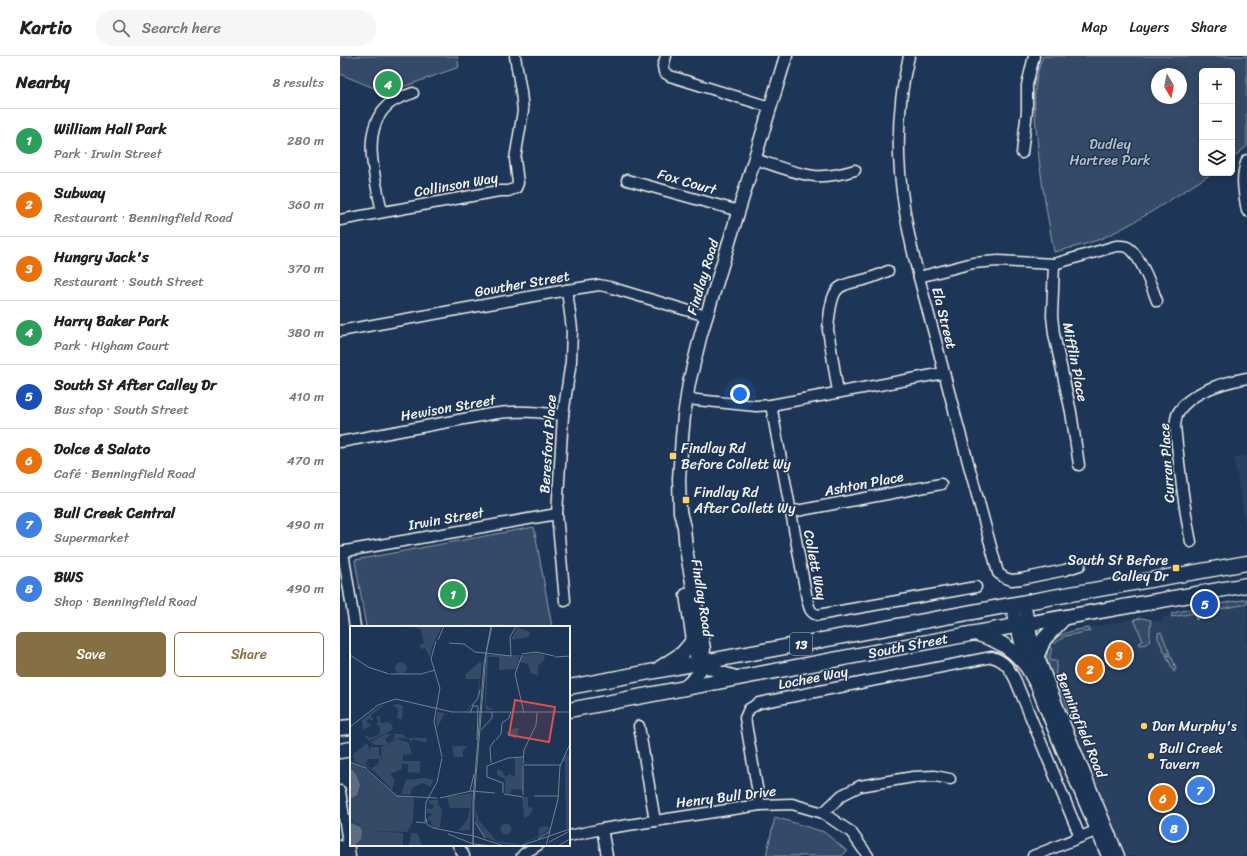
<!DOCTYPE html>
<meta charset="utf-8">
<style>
:root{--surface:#fff;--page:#f6f6f6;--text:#202124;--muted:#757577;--line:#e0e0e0;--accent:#847042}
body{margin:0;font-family:Sriracha,sans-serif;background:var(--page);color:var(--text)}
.controls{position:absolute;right:12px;top:12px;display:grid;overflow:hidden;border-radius:6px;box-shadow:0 2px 10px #0003}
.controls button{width:36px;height:36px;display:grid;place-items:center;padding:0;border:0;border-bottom:1px solid var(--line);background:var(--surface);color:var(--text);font:20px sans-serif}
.compass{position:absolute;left:811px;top:12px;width:36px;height:36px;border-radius:50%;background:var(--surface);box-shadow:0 2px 10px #0003;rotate:170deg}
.you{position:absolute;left:400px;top:338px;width:14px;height:14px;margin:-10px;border:3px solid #fff;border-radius:50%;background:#1a73e8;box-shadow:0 0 0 6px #1a73e833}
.badge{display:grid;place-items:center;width:26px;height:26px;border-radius:50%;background:var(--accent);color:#fff;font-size:13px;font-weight:700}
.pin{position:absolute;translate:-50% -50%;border:2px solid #fff;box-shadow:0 1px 4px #0006}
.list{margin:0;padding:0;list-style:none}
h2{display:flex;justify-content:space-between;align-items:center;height:52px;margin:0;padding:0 16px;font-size:17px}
h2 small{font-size:13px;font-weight:400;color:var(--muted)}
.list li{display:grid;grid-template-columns:26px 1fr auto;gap:12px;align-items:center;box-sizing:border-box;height:64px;padding:0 16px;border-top:1px solid var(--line)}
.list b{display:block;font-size:15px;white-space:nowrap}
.list p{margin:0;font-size:13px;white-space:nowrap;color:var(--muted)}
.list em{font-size:13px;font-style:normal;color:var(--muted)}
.actions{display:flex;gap:8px;padding:12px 16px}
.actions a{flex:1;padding:9px 0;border:1px solid var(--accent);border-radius:6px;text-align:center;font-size:14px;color:var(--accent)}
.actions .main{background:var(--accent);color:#fff}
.icon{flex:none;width:22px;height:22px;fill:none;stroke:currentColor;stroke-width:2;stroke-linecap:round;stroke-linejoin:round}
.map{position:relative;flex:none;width:907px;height:800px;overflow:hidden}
header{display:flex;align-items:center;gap:24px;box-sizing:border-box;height:56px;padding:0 20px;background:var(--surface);border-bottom:1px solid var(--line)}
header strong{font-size:19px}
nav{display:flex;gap:22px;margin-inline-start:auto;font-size:14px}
.search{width:280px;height:36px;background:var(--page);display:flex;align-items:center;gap:10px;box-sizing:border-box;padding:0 14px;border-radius:22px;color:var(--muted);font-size:15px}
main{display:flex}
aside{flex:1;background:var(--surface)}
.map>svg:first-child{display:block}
.built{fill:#2a4060}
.green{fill:#354a67;stroke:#949ea8;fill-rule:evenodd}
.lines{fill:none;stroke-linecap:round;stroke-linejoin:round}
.minor-casing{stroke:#f4f1e8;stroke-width:13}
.major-casing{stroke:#f4f1e8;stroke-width:15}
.highway-casing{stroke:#f4f1e8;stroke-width:17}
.minor{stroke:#1d3557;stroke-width:10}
.major{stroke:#1d3557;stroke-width:12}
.highway{stroke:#1d3557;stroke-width:14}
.poi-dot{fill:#ffd166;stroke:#1d3557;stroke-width:1.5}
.labels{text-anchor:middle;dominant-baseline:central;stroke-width:3;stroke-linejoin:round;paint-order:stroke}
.shield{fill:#1d3557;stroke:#b4b9bc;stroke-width:1}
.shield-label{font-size:13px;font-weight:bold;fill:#f4f1e8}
.park-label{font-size:14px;fill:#bbbfc1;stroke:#1d3557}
.street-label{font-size:14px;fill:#f4f1e8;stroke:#1d3557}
.poi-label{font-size:14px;fill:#f4f1e8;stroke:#1d3557;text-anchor:start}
.inset-road{fill:none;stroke:#738091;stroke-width:1}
.view{fill:#dc504e;fill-opacity:0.15;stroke:#dc504e;stroke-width:2}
.inset-edge{fill:none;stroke:#f4f1e8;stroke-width:2}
</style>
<header>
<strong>Kartio</strong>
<div class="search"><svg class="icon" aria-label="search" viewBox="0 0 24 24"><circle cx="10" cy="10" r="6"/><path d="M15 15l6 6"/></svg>Search here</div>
<nav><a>Map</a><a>Layers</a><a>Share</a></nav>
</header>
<main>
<aside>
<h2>Nearby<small>8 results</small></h2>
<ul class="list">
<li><span class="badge" style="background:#2e9e5b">1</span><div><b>William Hall Park</b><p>Park · Irwin Street</p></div><em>280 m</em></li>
<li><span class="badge" style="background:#e8710a">2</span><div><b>Subway</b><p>Restaurant · Benningfield Road</p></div><em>360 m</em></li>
<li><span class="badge" style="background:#e8710a">3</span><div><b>Hungry Jack's</b><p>Restaurant · South Street</p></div><em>370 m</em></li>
<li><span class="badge" style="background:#2e9e5b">4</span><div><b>Harry Baker Park</b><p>Park · Higham Court</p></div><em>380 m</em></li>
<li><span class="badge" style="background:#1a4fb4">5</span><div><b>South St After Calley Dr</b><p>Bus stop · South Street</p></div><em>410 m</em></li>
<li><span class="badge" style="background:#e8710a">6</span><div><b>Dolce &amp; Salato</b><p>Café · Benningfield Road</p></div><em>470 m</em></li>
<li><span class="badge" style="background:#3f7fe0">7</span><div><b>Bull Creek Central</b><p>Supermarket</p></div><em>490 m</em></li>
<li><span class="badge" style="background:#3f7fe0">8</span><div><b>BWS</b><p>Shop · Benningfield Road</p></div><em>490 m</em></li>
</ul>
<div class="actions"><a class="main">Save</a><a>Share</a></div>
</aside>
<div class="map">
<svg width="907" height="800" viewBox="0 0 907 800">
<rect width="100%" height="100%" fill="#1d3557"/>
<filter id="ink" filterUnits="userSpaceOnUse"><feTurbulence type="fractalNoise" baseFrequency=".025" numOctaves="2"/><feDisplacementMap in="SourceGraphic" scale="8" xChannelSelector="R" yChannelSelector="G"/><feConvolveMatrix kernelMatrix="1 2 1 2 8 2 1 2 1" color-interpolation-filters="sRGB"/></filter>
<g filter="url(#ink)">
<g class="built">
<path d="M907 399V479L894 401Z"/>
<path d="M907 543V800H786L710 618 707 602V596L709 588 718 580 733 575 799 562 819 566 825 561 832 557Z"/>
</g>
<g class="green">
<path d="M0 0H117L119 11 46 37 0 18Z"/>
<path d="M703 0H907V90L892 103V15H862V117H873C838 138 804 163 767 180 753 187 730 192 714 196 707 158 700 120 697 81 694 52 692 27 703 0ZM817 18H841V42H817Z"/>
<path d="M194 471 212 571H26L15 504Z"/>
<path d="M907 543V548L880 553 879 548Z"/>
<path d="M857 552 858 563 856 564 854 557 832 561V557Z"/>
<path d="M802 562 811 564C810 568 810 584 809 585 808 588 803 589 800 589L799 587 803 585 794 563Z"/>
<path d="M749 572 750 575 725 580 714 588 711 585C723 576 735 574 749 572Z"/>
<path d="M821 576 830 598 825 597 818 582V577Z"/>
<path d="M709 591 712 592 710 599V605H717L715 620 727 648 728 655 725 653C718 636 703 611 708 592Z"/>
<path d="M826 599 831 600 836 612 834 616Z"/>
<path d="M435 761 484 776 507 795 502 800H426Z"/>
</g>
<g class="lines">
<defs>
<g id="minor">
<path d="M326 0 323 10 324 16 330 20 430 51"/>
<path d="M569 0C557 49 556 100 564 150 571 197 585 243 597 289 616 365 638 441 658 517L665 522 672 524 681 523 725 514 740 509"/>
<path d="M682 97 687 55V29L694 0"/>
<path d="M415 103C434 109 455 118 475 120 489 121 502 118 515 114"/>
<path d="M907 104C900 122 904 137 907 155"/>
<path d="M287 124 399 155"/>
<path d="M42 156C36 124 19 75 48 49 54 43 64 40 73 37"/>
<path d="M0 164 159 135H168L176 132 178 127 175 103 183 55 181 36 175 0"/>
<path d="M714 208 712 260 714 278 731 356 739 409"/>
<path d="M579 221 633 207 645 206 658 205 714 208 776 190C781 190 785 189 789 192 799 198 813 233 817 245"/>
<path d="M0 275 227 234 259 229 269 231 366 260"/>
<path d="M498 336 488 274C489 263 490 239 499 232 507 226 518 226 527 223 534 221 541 218 548 215"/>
<path d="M347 343 416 350 431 349 604 317"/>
<path d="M431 349 467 543C469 550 469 557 478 559L636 531"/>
<path d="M0 386 151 358C177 354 197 356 223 359"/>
<path d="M451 456 601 428"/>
<path d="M851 486C843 447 839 409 835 370 836 364 836 359 839 355 852 335 886 326 907 322"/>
<path d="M0 496 217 458"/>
<path d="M3 496 15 571"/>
<path d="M225 545 217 458 223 359 231 305 232 273 227 234"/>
<path d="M299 670 315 765"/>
<path d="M0 735 10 800"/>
<path d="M420 749 405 662 409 653 419 647 652 601C665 605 669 612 675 623L740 781"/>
<path d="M483 757 502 739 520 730 573 721 595 720 610 723"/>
<path d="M262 773 267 800"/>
<path d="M229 780 262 773 420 749 452 748 483 757 505 772 511 776 528 800"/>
<path d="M118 789 124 800"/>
<path d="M0 790 2 800"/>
<path d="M182 800 185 797 198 789"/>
<path d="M693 800 763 772"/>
</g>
<g id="major">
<path d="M346 539 355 597 363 607 370 612 379 616 399 622"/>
<path d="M684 547 691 581 697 599 724 669 778 800"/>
<path d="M672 549 680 583 685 600 721 690 768 800"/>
<path d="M343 632C361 618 362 615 364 593L346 493 344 471 340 456 339 423 342 381 344 360 349 327 361 278 446 0"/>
</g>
<g id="highway">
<path d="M638 578C657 584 671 591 684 607 689 612 692 620 696 626"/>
<path d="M697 599 704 583 724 562"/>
<path d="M320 612 343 597 353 585"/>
<path d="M229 631 708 542 907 507"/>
<path d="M229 654 630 578 907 529"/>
<path d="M0 672 11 671"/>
<path d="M0 695 11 693"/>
</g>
</defs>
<use href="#minor" class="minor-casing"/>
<use href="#major" class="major-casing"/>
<use href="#highway" class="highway-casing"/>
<use href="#minor" class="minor"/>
<use href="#major" class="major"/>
<use href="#highway" class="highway"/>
</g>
</g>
<g class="poi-dot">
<rect x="329" y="396" width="8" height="8" rx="2"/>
<rect x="342" y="440" width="8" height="8" rx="2"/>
<rect x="832" y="508" width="8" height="8" rx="2"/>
<circle cx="804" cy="670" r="4"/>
<circle cx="811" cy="700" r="4"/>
</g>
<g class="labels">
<rect class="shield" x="450" y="577" width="22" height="22" rx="3"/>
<g class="shield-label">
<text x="461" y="588">13</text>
</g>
<g class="park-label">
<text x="770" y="88">Dudley<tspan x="770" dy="16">Hartree Park</tspan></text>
</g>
<g class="street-label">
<text transform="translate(347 126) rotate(16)">Fox Court</text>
<text transform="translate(116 129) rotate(-10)">Collinson Way</text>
<text transform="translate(363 221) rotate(-73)">Findlay Road</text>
<text transform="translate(182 228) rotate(-10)">Gowther Street</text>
<text transform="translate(604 262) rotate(76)">Ela Street</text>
<text transform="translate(735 306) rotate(79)">Mifflin Place</text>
<text transform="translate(108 352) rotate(-10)">Hewison Street</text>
<text transform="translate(208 388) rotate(-86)">Beresford Place</text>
<text transform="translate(827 407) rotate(-94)">Curran Place</text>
<text transform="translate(524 428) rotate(-11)">Ashton Place</text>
<text transform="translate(106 463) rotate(-10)">Irwin Street</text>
<text transform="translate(475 509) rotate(79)">Collett Way</text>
<text transform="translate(362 542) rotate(81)">Findlay Road</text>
<text transform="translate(568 590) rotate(-11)">South Street</text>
<text transform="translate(473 622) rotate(-11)">Lochee Way</text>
<text transform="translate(741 669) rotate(68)">Benningfield Road</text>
<text transform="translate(386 741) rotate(-7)">Henry Bull Drive</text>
</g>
<g class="poi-label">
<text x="341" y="392">Findlay Rd<tspan x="341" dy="16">Before Collett Wy</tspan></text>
<text x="354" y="436">Findlay Rd<tspan x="354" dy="16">After Collett Wy</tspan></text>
<text x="828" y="504" text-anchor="end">South St Before<tspan x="828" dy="16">Calley Dr</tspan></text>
<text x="812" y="670">Dan Murphy's</text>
<text x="819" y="692">Bull Creek<tspan x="819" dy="16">Tavern</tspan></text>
</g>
</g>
<g transform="translate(10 570)">
<rect width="220" height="220" fill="#1d3557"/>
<path d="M61 0H92L82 21 80 32 75 22 71 23 69 20 74 17 71 4ZM167 1 180 6 179 11 161 14ZM186 27 194 29 195 33 188 40V50L181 47 178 38 170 36 172 30ZM136 29H170L166 43 153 44H149V31H138L136 79 144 84H136L135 77ZM45 42a6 6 0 1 1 12 0a6 6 0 1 1-12 0ZM129 36H132L129 68 119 84 116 85 127 72 130 53H116L115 49ZM37 77 21 89 24 95 18 93 16 96 22 99 13 104 12 94 25 83ZM49 78 53 80 52 93H47L48 83 42 79ZM87 86 95 87 87 102 86 92ZM29 89 31 97 38 96 43 100 41 105 19 115 15 111V109L20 112 30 108V101L26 98 29 95 26 92ZM169 102 166 113 155 107 165 102ZM36 108H53L56 112H77L76 117 63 113 60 117V113L49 112 43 114 45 109 42 108 35 113 39 118 36 119H25L20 116ZM47 113 58 116 62 128 53 129V135H70V147L58 146V138H52V143L40 148 45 154 42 164 24 145 4 135 3 128 17 117 20 125 21 121H29V127L32 135 31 121ZM18 133H29V137L21 143 16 139 20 138V137L15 139ZM102 120H117L116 123 113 124V131H104ZM215 129H220V202L216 203 215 136 212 135ZM165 132H172L173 164 162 163 160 168 155 167V153L147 149V144H151L156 151 159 148 165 151ZM0 136 10 139 45 169 64 172 63 195 57 206 21 205 53 207V220H4L12 205 0 197V194L19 204 0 193ZM75 152 84 154 80 161 73 157 62 162 60 169 51 168 56 154ZM122 167 120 204 108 205 117 194 120 182H100L97 171ZM172 171H178V181L183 182 180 189 174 192ZM79 174H88V179L92 183 90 201 85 203 81 198V193L78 196V191L83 188 77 187V182L82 183 84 179 79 178ZM125 182 130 196 147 215 171 218 190 209 188 207 190 201 196 200 201 202 190 210 175 217 167 219 153 218 135 211 126 196ZM150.5 203a5.5 5.5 0 1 1 11 0a5.5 5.5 0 1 1-11 0ZM61 207H67L72 219H59Z" fill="#354a67" fill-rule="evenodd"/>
<path d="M0 142 6 148 10 159 7 169 0 173ZM0 197 10 201 12 205 11 213 4 220H0Z" fill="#5e6d82"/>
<path class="inset-road" d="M88 14 94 0M86 15 81 33 90 62 84 95 92 131M99 17 114 18 125 26M125 26 161 30M172 28 186 26 204 30M0 29 18 41M172 29 165 48 174 87M161 30 160 11 166 0M205 31 220 30M18 41 39 48M40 48H71L85 44M122 80 128 72 130 64M120 87 123 80H128L127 114M0 101 28 79 46 73 102 86H220M131 104 142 92V86M146 114 151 108 152 97 159 92 161 86M0 136 16 142M141 137 140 121 145 114M173 138 174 124 186 99 187 87M173 139V169M174 139H211M14 141 47 170 87 172M120 165 124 148M153 167V157L137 151V140L158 132 173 131M154 168 173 171M184 170H209M90 172 121 165 145 167M76 192 77 198 83 202 124 210 154 220M66 196 75 197 76 176 87 156 92 132M125 196 135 212M98 208 123 218 144 220M188 213 200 205M199 216 220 205M123 220 124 176 136 28 142 0M123 220V174L134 38 141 0M170 220 220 203M196 220 208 173 210 140 220 118M208 220 220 213"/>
<path class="view" d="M165 74 205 81 199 116 159 109Z"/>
<rect width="220" height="220" class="inset-edge"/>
</g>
</svg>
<div class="controls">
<button>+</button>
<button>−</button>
<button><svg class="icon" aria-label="layers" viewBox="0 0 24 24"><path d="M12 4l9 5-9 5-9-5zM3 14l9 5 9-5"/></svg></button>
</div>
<svg class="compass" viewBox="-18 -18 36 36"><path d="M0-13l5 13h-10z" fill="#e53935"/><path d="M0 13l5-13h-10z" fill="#757577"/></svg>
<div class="you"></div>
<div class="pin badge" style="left:113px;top:538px;background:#2e9e5b">1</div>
<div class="pin badge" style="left:750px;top:613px;background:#e8710a">2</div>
<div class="pin badge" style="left:779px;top:599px;background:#e8710a">3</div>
<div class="pin badge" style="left:48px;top:28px;background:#2e9e5b">4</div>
<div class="pin badge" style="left:865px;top:548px;background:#1a4fb4">5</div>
<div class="pin badge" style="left:823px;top:742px;background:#e8710a">6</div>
<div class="pin badge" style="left:860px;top:734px;background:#3f7fe0">7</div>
<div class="pin badge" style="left:834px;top:772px;background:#3f7fe0">8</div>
</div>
</main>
